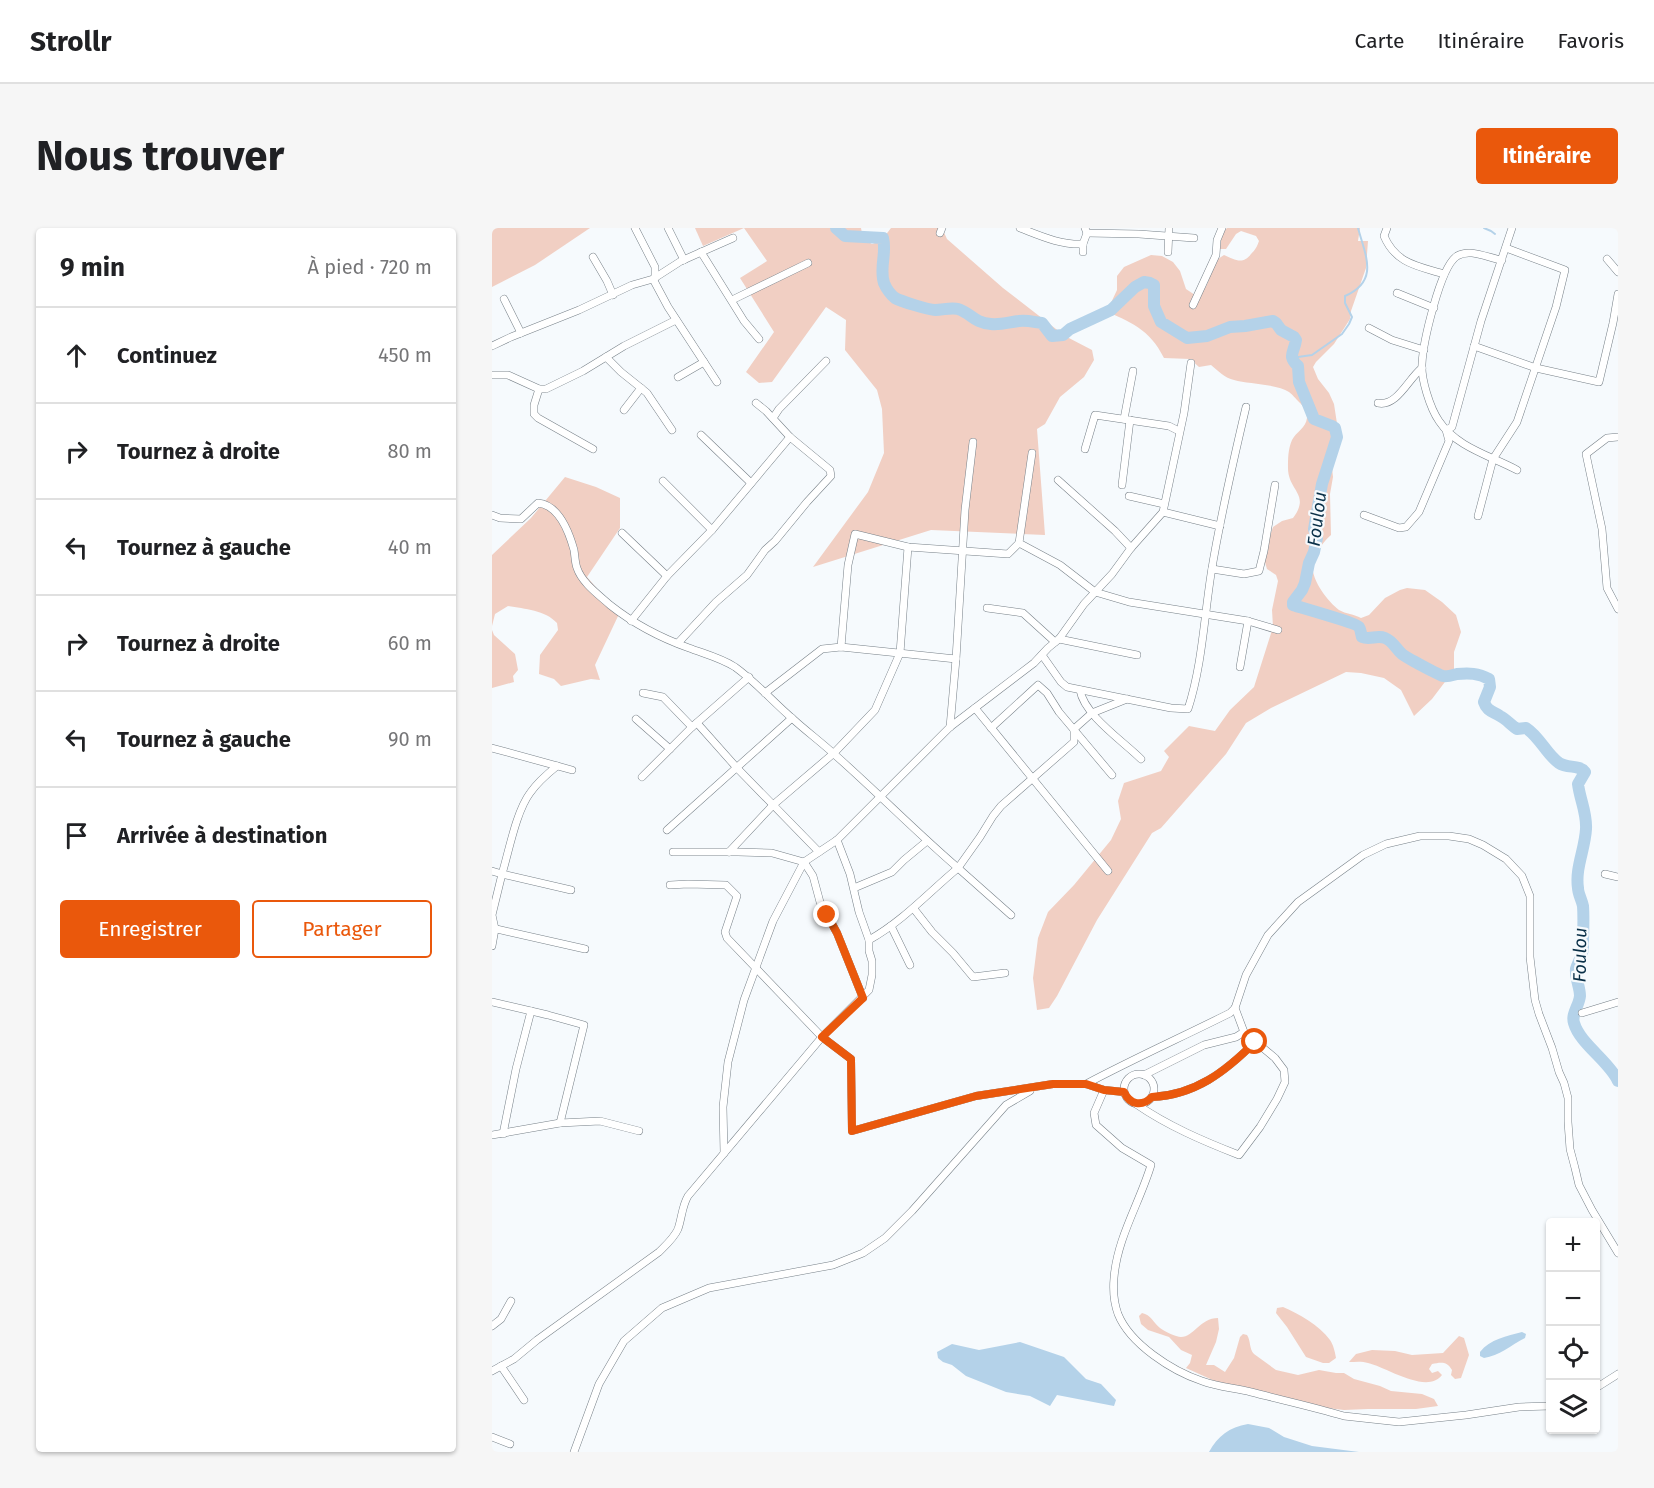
<!DOCTYPE html>
<html lang="fr">
<meta charset="utf-8">
<style>
:root{--surface:#fff;--page:#f6f6f6;--text:#202124;--muted:#757577;--line:#e0e0e0;--accent:#ea580c}
body{margin:0;font-family:"Fira Sans",sans-serif;background:var(--page);color:var(--text)}
.controls{position:absolute;right:18px;bottom:18px;display:grid;overflow:hidden;border-radius:6px;box-shadow:0 2px 4px #0004}
.controls button{width:54px;height:54px;display:grid;place-items:center;padding:0;border:0;border-bottom:2px solid var(--line);background:var(--surface);color:var(--text);font:30px sans-serif}
.stop{position:absolute;width:18px;height:18px;margin:-14px;border:4px solid #ea580c;border-radius:50%;background:#fff}
.stop.end{background:#ea580c;border-color:#fff;box-shadow:0 2px 6px #0008}
.list{margin:0;padding:0;list-style:none}
h2{display:flex;justify-content:space-between;align-items:center;height:78px;margin:0;padding:0 24px;font-size:26px}
h2 small{font-size:20px;font-weight:400;color:var(--muted)}
.list li{display:grid;grid-template-columns:39px 1fr auto;gap:18px;align-items:center;box-sizing:border-box;height:96px;padding:0 24px;border-top:2px solid var(--line)}
.list b{display:block;font-size:22px;white-space:nowrap}
.list em{font-size:20px;font-style:normal;color:var(--muted)}
.actions{display:flex;gap:12px;padding:18px 24px}
.actions a{flex:1;padding:14px 0;border:2px solid var(--accent);border-radius:6px;text-align:center;font-size:21px;color:var(--accent)}
.actions .main{background:var(--accent);color:#fff}
.icon{flex:none;width:33px;height:33px;fill:none;stroke:currentColor;stroke-width:2;stroke-linecap:round;stroke-linejoin:round}
.map{position:relative;flex:none;width:1126px;height:1224px;overflow:hidden;border-radius:6px}
header{display:flex;align-items:center;gap:36px;box-sizing:border-box;height:84px;padding:0 30px;background:var(--surface);border-bottom:2px solid var(--line)}
header strong{font-size:28px}
nav{display:flex;gap:33px;margin-inline-start:auto;font-size:21px}
.intro{display:flex;align-items:center;justify-content:space-between;box-sizing:border-box;height:144px;padding:0 36px}
h1{margin:0;font-size:42px}
.button{padding:15px 27px;border-radius:6px;background:var(--accent);color:#fff;font-size:21px;font-weight:700}
main{display:flex;gap:36px;padding:0 36px}
aside{flex:1;background:var(--surface);border-radius:6px;box-shadow:0 2px 4px #0004}
.map>svg:first-child{display:block}
.green{fill:#f1cfc3}
.water{fill:#b4d2e9}
.lines{fill:none;stroke-linecap:round;stroke-linejoin:round}
.stream{stroke:#b4d2e9;stroke-width:2}
.river{stroke:#b4d2e9;stroke-width:12}
.minor-casing{stroke:#778088;stroke-width:8}
.minor{stroke:#fff;stroke-width:7}
.route{stroke:#ea580c;stroke-width:8}
.labels{text-anchor:middle;dominant-baseline:central;stroke-width:4.5;stroke-linejoin:round;paint-order:stroke}
.water-label{font-size:18px;font-style:italic;fill:#092f47;stroke:#f6fafd}
</style>
<header>
<strong>Strollr</strong>
<nav><a>Carte</a><a>Itinéraire</a><a>Favoris</a></nav>
</header>
<div class="intro"><h1>Nous trouver</h1><a class="button">Itinéraire</a></div>
<main>
<aside>
<h2>9 min<small>À pied · 720 m</small></h2>
<ul class="list">
<li><svg class="icon" aria-label="ahead" viewBox="0 0 24 24"><path d="M12 20V5M6 11l6-6 6 6"/></svg><div><b>Continuez</b></div><em>450 m</em></li>
<li><svg class="icon" aria-label="right" viewBox="0 0 24 24"><path d="M7 20v-9h11M14 6l5 5-5 5"/></svg><div><b>Tournez à droite</b></div><em>80 m</em></li>
<li><svg class="icon" aria-label="left" viewBox="0 0 24 24"><path d="M17 20v-9H6M10 6l-5 5 5 5"/></svg><div><b>Tournez à gauche</b></div><em>40 m</em></li>
<li><svg class="icon" aria-label="right" viewBox="0 0 24 24"><path d="M7 20v-9h11M14 6l5 5-5 5"/></svg><div><b>Tournez à droite</b></div><em>60 m</em></li>
<li><svg class="icon" aria-label="left" viewBox="0 0 24 24"><path d="M17 20v-9H6M10 6l-5 5 5 5"/></svg><div><b>Tournez à gauche</b></div><em>90 m</em></li>
<li><svg class="icon" aria-label="arrive" viewBox="0 0 24 24"><path d="M6 21V4h12l-3 4 3 4H6"/></svg><div><b>Arrivée à destination</b></div></li>
</ul>
<div class="actions"><a class="main">Enregistrer</a><a>Partager</a></div>
</aside>
<div class="map">
<svg width="1126" height="1224" viewBox="0 0 1126 1224">
<rect width="100%" height="100%" fill="#f6fafd"/>
<g class="green">
<path d="M0 0H98L43 37 0 59Z"/>
<path d="M203 0H252L211 18Z"/>
<path d="M252 0H369L371 11 380 16 389 13 399 0H450L455 11 511 60 573 108 600 122 602 132 592 149 568 169 553 196 545 201 553 307 439 302 321 339 376 264 392 225 390 181 385 162 353 122 354 92 334 79 280 154 267 155 254 144 282 104 248 50 275 33Z"/>
<path d="M735 0H868L866 13H876L874 40 859 83 858 91 842 116 824 134 821 139 826 151 837 165 842 176 846 202 845 212 838 222 841 249 838 266 839 307C831 314 824 324 821 334 817 349 835 373 847 382 854 386 862 386 869 390L877 387 893 370 908 362 915 360 933 362 950 374 964 387 969 404 962 424V442L940 471 922 488 909 462 892 450 869 445 854 444 779 480 754 495 734 526 669 600 660 605 605 692 565 768 557 780 545 782 541 750 546 710 556 684 582 657 619 612 629 591 626 573 632 555 669 543 677 529 672 523 697 498 723 503 738 482 762 459 781 399 780 382 786 353 784 347 775 341 771 328 781 299 790 293 801 290C819 266 796 263 796 240 796 231 796 221 800 212 804 204 814 200 815 190 815 182 812 179 807 174 804 171 800 166 797 164 785 156 756 156 742 152 733 150 726 143 719 137L707 139 698 131 672 130C657 100 639 95 610 81L617 79 625 62V48L632 39 659 27 670 28 681 34 688 43 694 61 703 67C724 59 712 38 732 27 743 32 751 37 759 26 763 22 765 19 767 13L764 8 749 3 744 6 734 21H728L730 5Z"/>
<path d="M73 249 104 259 128 270V300L95 349 127 386 103 437 108 452 99 451 69 458 62 451 47 446 48 427 66 402 65 395C53 382 33 381 16 378L3 386 0 398V327L39 290Z"/>
<path d="M0 402 2 407 23 426 26 442 21 448 22 454 0 460Z"/>
<path d="M791 1079C807 1086 827 1097 838 1112 841 1116 843 1124 844 1130L837 1135H831L814 1129 795 1099 784 1085 785 1080Z"/>
<path d="M650 1085C659 1087 661 1094 668 1100 672 1103 684 1109 689 1109 702 1109 708 1090 726 1090L727 1101 724 1114 714 1137H722L733 1144 742 1130 748 1109 751 1106 755 1107C759 1113 757 1121 762 1126L784 1142 806 1147 827 1142 844 1145H852L862 1151 888 1158 899 1163 930 1166 942 1171 946 1178 924 1181H876L852 1182 794 1175 727 1155 694 1140 698 1135 700 1127 689 1122 677 1109 656 1102 649 1096 647 1088Z"/>
<path d="M967 1108 972 1110 977 1127 969 1150 963 1151 959 1147 960 1142C955 1133 949 1134 940 1136L937 1141 940 1145 946 1143 950 1147C935 1167 894 1139 876 1135 870 1133 863 1134 857 1134L864 1126 880 1122 903 1123 920 1127 951 1125Z"/>
</g>
<g class="water">
<path d="M1030 1104 1034 1106 1033 1110C1019 1117 1007 1128 992 1130L988 1128V1124C998 1111 1015 1108 1030 1104Z"/>
<path d="M528 1114 572 1129 594 1151 609 1156 624 1172 622 1178 565 1167 558 1178 538 1168 514 1164 474 1148 460 1137 451 1134 446 1130 445 1124 460 1116 487 1122Z"/>
<path d="M756 1196 777 1200 792 1209 820 1218 867 1224H717C726 1208 737 1199 756 1196Z"/>
</g>
<g class="lines">
<g class="stream">
<path d="M992 0 999 3 1003 6"/>
<path d="M802 135 806 129 820 127 850 106 857 96 860 89 853 75V68C887 53 874 29 866 0"/>
</g>
<path class="river" d="M344 0 353 8 391 10C395 25 387 40 392 55 394 60 399 67 403 70 408 73 437 82 443 82 451 82 459 79 466 81 479 85 482 95 499 96 509 97 518 94 527 93 535 92 542 94 550 95L560 108 571 107 578 101 619 82 643 59 652 54 658 55 662 57V78L669 94 695 110 715 108 738 99 753 98 781 93 784 95 789 102 802 109 804 112C802 125 795 128 806 138L807 154 822 191 840 198 843 200 845 209 830 256 822 301 825 310 822 324 817 335 813 355 810 362 801 374V377C810 380 864 395 867 399 869 402 869 406 870 409 878 412 885 407 893 410 901 413 904 421 910 426 913 429 947 447 951 448 955 449 961 447 965 446 977 445 986 445 997 451L998 459 992 474C995 483 1000 483 1008 488 1014 491 1019 497 1025 501L1034 500C1048 509 1054 526 1067 535 1076 541 1087 536 1093 544L1086 556C1088 572 1095 585 1094 601 1093 621 1083 640 1086 660 1086 666 1090 672 1091 678 1092 691 1091 706 1091 719 1091 727 1086 734 1084 741 1083 750 1088 759 1088 768 1087 778 1079 786 1082 795 1088 816 1117 833 1126 853"/>
<defs>
<g id="minor">
<path d="M143 0 163 39V50"/>
<path d="M176 0 192 32"/>
<path d="M528 0C549 8 568 17 591 16"/>
<path d="M593 0 595 5 647 6 702 10"/>
<path d="M895 0 892 8C904 36 926 38 952 46"/>
<path d="M448 5 450 0"/>
<path d="M209 24 252 93 267 111"/>
<path d="M591 24V16L595 5"/>
<path d="M676 24 677 0"/>
<path d="M101 29 115 53 121 67"/>
<path d="M1115 31 1126 44"/>
<path d="M1010 32C996 30 978 20 965 28 948 39 931 115 930 136 929 151 938 180 947 193 964 219 999 228 1025 242"/>
<path d="M161 51 176 79 225 154"/>
<path d="M905 65 942 80"/>
<path d="M12 71 29 105"/>
<path d="M240 72 316 35"/>
<path d="M701 77 724 27 725 12 730 0"/>
<path d="M877 100 900 112 932 122"/>
<path d="M0 118 19 109 87 82 140 57 161 51 189 33 241 10"/>
<path d="M982 118 1044 140 1107 154 1121 95 1126 66"/>
<path d="M114 129 129 144 149 160 132 182"/>
<path d="M0 147H16L47 161H54L91 143 132 118 184 92"/>
<path d="M186 149 212 134"/>
<path d="M149 160 155 165 180 202"/>
<path d="M47 161 42 177V186L46 190 101 221"/>
<path d="M886 175C905 179 916 151 930 140"/>
<path d="M281 190 287 181 334 133"/>
<path d="M632 191 641 143"/>
<path d="M209 207 259 255"/>
<path d="M1126 209 1115 210 1094 226 1110 301 1115 360 1126 381"/>
<path d="M593 221 603 187 677 198 687 203"/>
<path d="M540 225 527 315 568 337 603 364 637 374 756 393 748 439"/>
<path d="M566 252 623 303 639 320"/>
<path d="M171 253 220 302"/>
<path d="M630 257 638 192"/>
<path d="M637 268 672 276"/>
<path d="M671 284 728 298"/>
<path d="M0 287 8 290 29 291 46 275C67 277 77 304 82 322 83 328 83 335 85 340 90 355 107 367 118 377 142 396 169 410 197 420 213 426 229 430 243 439 264 454 281 474 301 491 314 503 329 514 342 526 384 563 423 603 466 640L488 609 501 588 509 578 582 514V501L600 485 635 471"/>
<path d="M872 287 907 300 914 299 927 284 957 213 954 202 960 199 989 93 1020 0"/>
<path d="M986 288 1001 231 1025 194 1064 79 1073 42 1014 20"/>
<path d="M130 305 175 348"/>
<path d="M720 341 752 346 767 343 772 323 783 257"/>
<path d="M495 380 531 385 563 414"/>
<path d="M139 393 175 348 220 302 298 209"/>
<path d="M756 393 786 402"/>
<path d="M567 411 645 427"/>
<path d="M186 415 224 374 255 347 273 322 283 313 315 274 339 248 338 242 298 209 274 183 264 175"/>
<path d="M349 419 356 337 363 306 416 319 516 326 527 315"/>
<path d="M550 427 569 454 575 459 679 480 696 481C710 438 712 391 719 346 728 290 741 234 754 179"/>
<path d="M588 462C592 487 631 513 649 531"/>
<path d="M151 465 171 469 200 499"/>
<path d="M273 465 330 421 349 419 464 431"/>
<path d="M483 480 616 643"/>
<path d="M144 491 178 521"/>
<path d="M205 495 245 540 327 624"/>
<path d="M458 499 464 431 473 282 481 214"/>
<path d="M499 500 546 457 555 465 567 484 620 547"/>
<path d="M0 520 80 542"/>
<path d="M65 538C55 546 45 555 38 565 24 584 17 623 10 646L79 662"/>
<path d="M150 549 200 499 257 449"/>
<path d="M175 602 300 490"/>
<path d="M345 612 358 646 367 684 377 712"/>
<path d="M181 624H246L280 625 312 634 345 612 458 499 542 435 556 420 567 411 592 376 620 346 639 320 671 284 692 185 699 135"/>
<path d="M237 624 281 577 342 525 383 482 408 425 416 319"/>
<path d="M312 634 321 648 328 674 345 705 371 770"/>
<path d="M0 643 10 646 0 687 3 701 0 718"/>
<path d="M1113 646 1126 649"/>
<path d="M178 657 196 656 234 657 245 668 233 704 235 710 330 809 377 762 380 747V733L377 723V712C411 693 436 665 466 640L519 687"/>
<path d="M362 660 400 644 412 632 435 613"/>
<path d="M422 681 440 704 461 725 481 749 513 745"/>
<path d="M399 698 418 737"/>
<path d="M0 700 93 721"/>
<path d="M0 774 56 787 92 797 68 895"/>
<path d="M1090 785 1126 774"/>
<circle cx="647" cy="861" r="15"/>
<path d="M652 847 712 817 744 809 752 804"/>
<path d="M594 856C641 831 690 809 738 785L743 780 754 747 776 707 806 674 871 627 894 616 928 608H957L977 611 991 617 1014 631 1030 648 1038 668V729L1043 772 1047 786 1060 820 1067 844 1072 855 1076 870V894L1078 921 1083 940 1087 957 1100 982 1126 1025"/>
<path d="M612 862 602 885 604 897 630 920 659 937C648 974 625 1010 622 1050 621 1061 622 1075 626 1086 638 1116 680 1143 710 1153 726 1159 743 1160 759 1164 790 1172 822 1179 852 1188L907 1194 974 1187 1027 1179 1058 1178"/>
<path d="M660 869C703 867 733 844 763 814"/>
<path d="M644 876C676 898 711 913 747 927L768 899 785 871 793 854 792 842 783 830 752 804 743 780"/>
<path d="M11 906 24 841 39 783"/>
<path d="M0 907 68 895 108 893 147 903"/>
<path d="M232 925 231 879 236 834 252 772 281 693 312 634"/>
<path d="M0 1098 9 1091 19 1073"/>
<path d="M9 1138 32 1172"/>
<path d="M0 1143 22 1131 45 1112 167 1024C174 1017 182 1010 186 1001 190 989 190 978 196 968L330 809 359 831 360 903 484 868 561 856H594L612 862 632 864"/>
<path d="M1104 1160 1126 1146"/>
<path d="M0 1209 18 1216"/>
<path d="M82 1224 107 1156 132 1113 170 1080 217 1060 341 1037 371 1025 393 1010 420 983 514 877 538 863"/>
</g>
</defs>
<use href="#minor" class="minor-casing"/>
<use href="#minor" class="minor"/>
</g>
<g class="lines">
<path class="route" d="M335 687 345 705 371 770 330 809 359 831 360 903 484 868 561 856H594L612 862 632 864C638 877 650 879 660 869 703 867 733 844 763 814"/>
</g>
<g class="labels">
<g class="water-label">
<text transform="translate(825 291) rotate(-83)">Foulou</text>
<text transform="translate(1088 727) rotate(-89)">Foulou</text>
</g>
</g>
</svg>
<div class="controls">
<button>+</button>
<button>−</button>
<button><svg class="icon" aria-label="locate" viewBox="0 0 24 24"><circle cx="12" cy="12" r="6"/><path d="M12 2v4M12 18v4M2 12h4M18 12h4"/></svg></button>
<button><svg class="icon" aria-label="layers" viewBox="0 0 24 24"><path d="M12 4l9 5-9 5-9-5zM3 14l9 5 9-5"/></svg></button>
</div>
<div class="stop" style="left:763px;top:814px"></div>
<div class="stop end" style="left:335px;top:687px"></div>
</div>
</main>
